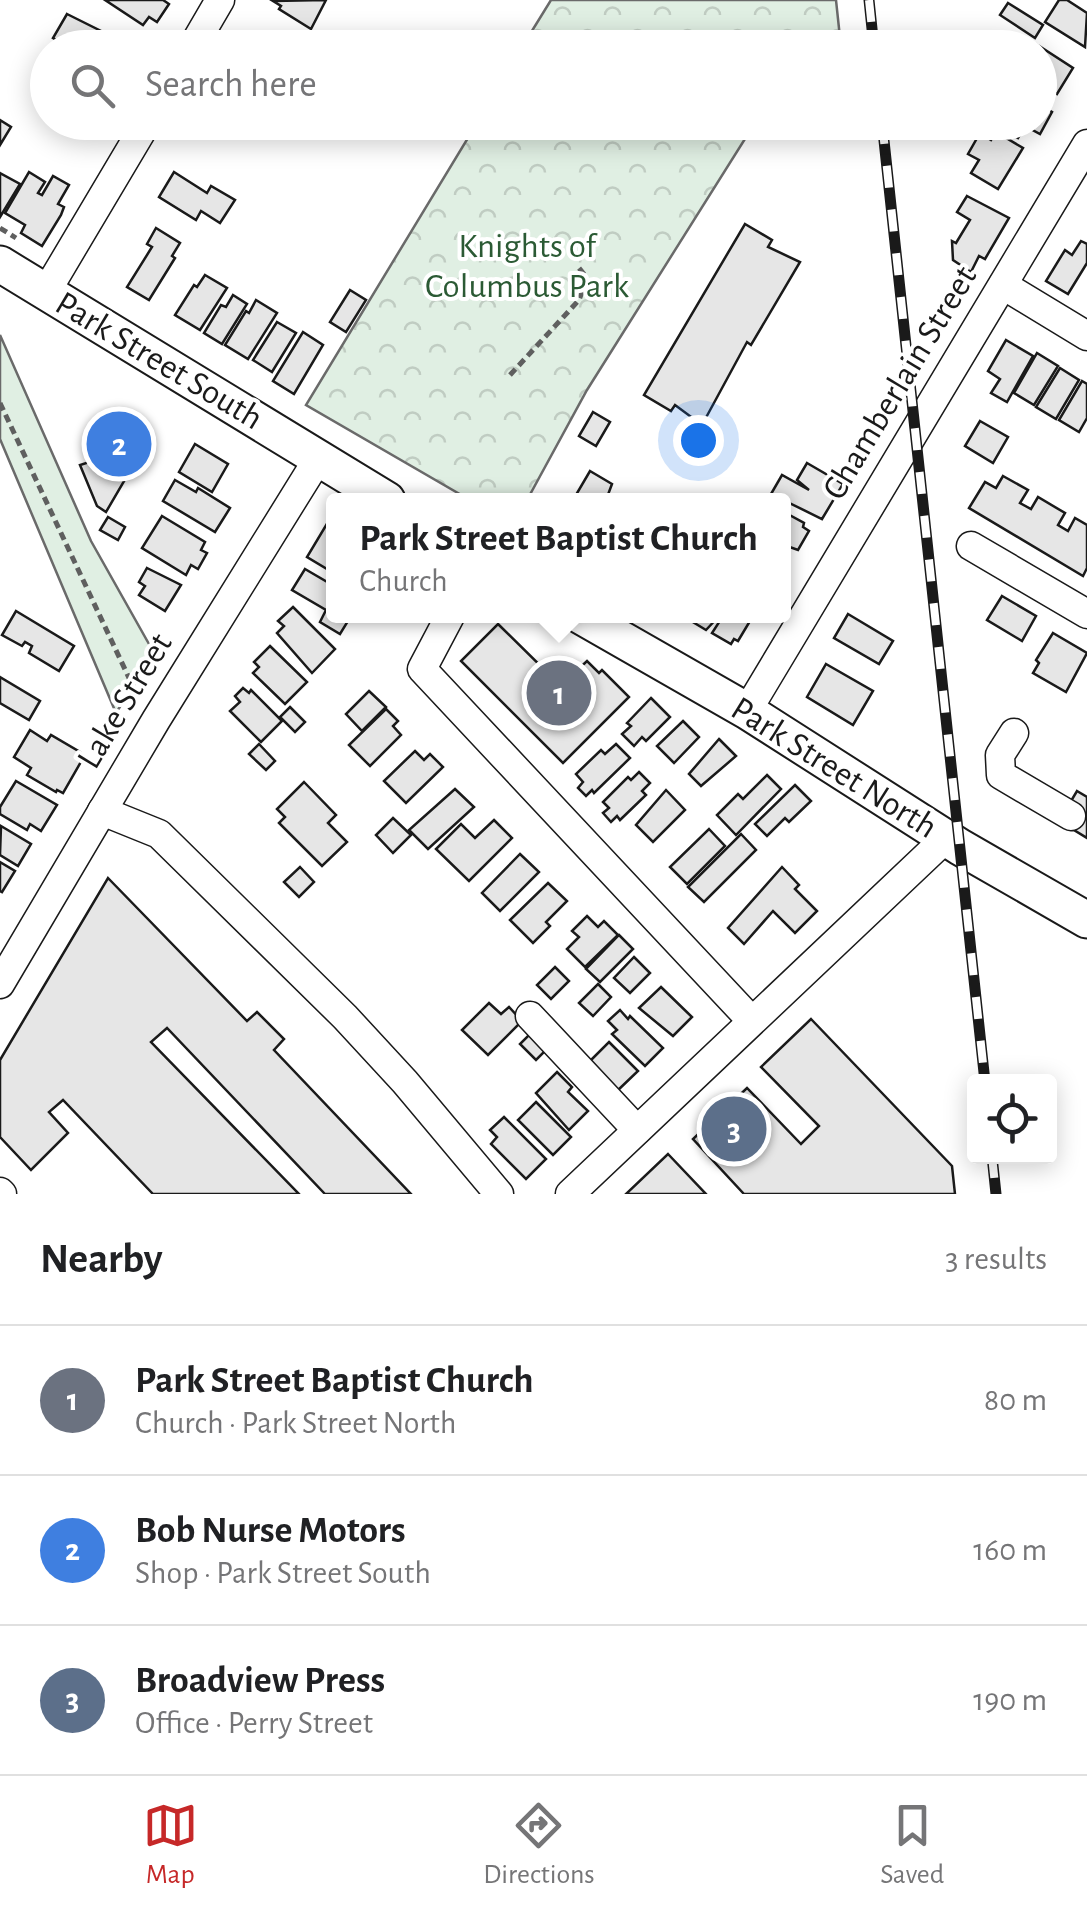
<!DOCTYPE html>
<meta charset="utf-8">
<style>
:root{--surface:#fff;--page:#f2f2f2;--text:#202124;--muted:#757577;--line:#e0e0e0;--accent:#c62828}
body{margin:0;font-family:"Alegreya Sans",sans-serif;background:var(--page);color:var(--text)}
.controls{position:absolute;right:30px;bottom:30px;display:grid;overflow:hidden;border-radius:10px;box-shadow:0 5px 25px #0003}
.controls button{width:90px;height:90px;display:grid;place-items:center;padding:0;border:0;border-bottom:2px solid var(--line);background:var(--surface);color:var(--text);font:50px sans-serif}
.you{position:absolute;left:698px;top:440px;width:35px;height:35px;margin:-25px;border:8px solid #fff;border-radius:50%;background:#1a73e8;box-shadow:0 0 0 15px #1a73e833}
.badge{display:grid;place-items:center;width:65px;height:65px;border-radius:50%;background:var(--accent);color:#fff;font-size:32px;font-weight:700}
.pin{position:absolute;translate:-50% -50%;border:5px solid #fff;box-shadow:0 2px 10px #0006}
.popup{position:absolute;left:326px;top:493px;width:465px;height:130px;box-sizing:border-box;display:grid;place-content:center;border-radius:10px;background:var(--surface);filter:drop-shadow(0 2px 8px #0005);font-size:32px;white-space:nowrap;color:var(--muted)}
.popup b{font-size:38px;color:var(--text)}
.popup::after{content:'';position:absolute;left:50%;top:100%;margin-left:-20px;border:20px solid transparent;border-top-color:var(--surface)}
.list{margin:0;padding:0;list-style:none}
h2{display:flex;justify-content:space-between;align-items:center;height:130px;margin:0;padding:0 40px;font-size:42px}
h2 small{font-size:32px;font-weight:400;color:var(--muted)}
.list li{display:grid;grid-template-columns:65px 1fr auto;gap:30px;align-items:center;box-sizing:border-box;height:150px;padding:0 40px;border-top:2px solid var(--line)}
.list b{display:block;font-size:38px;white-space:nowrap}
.list p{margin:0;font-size:32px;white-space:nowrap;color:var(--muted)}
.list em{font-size:32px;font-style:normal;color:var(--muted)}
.icon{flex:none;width:55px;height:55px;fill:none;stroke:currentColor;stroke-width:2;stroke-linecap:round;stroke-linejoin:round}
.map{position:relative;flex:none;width:1087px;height:1194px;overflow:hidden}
.search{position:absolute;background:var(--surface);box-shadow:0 5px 25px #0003;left:30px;right:30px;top:30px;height:110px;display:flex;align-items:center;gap:25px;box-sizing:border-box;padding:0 35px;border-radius:55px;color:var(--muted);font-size:38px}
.sheet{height:580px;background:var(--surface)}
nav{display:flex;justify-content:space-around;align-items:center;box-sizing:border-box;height:140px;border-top:2px solid var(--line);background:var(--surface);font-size:28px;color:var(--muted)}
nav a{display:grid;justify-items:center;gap:5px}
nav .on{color:var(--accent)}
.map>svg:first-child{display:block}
.green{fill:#e0efe3;stroke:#6a6a6a;stroke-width:2.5}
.park{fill:url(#park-crowns);stroke:#6a6a6a;stroke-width:2.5}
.building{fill:#e6e6e6;stroke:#1a1a1a;stroke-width:2.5}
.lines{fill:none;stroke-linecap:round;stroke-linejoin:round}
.minor-casing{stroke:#1a1a1a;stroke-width:31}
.major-casing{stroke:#1a1a1a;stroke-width:39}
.path{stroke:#5f5f5f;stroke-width:5;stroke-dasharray:8 5;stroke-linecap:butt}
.minor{stroke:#fff;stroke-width:28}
.major{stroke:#fff;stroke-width:35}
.rail-casing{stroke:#1a1a1a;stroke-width:11}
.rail{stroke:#fff;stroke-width:8;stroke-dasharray:22;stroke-linecap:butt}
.labels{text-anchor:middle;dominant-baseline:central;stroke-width:8;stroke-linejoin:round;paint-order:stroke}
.park-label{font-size:35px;fill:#2b5a34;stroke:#fff}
.street-label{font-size:35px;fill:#1a1a1a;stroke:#fff}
</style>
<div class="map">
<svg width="1087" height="1194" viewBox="0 0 1087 1194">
<defs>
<pattern id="park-crowns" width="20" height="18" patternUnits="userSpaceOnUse" patternTransform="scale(2.5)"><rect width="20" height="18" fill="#e0efe3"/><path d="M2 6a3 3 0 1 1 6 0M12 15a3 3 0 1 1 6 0" fill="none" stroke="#c0ccc2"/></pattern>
</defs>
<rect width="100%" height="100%" fill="#fff"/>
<path class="green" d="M0 335 91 541 154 653 116 713 0 439Z"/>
<g class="park">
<path d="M551 0H836L841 47H522Z"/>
<path d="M477 123H755L587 390 527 500H470L306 405Z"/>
</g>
<g class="building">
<path d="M105 0H163L169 4 157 22 149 17 143 25Z"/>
<path d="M326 0 311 29 279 9 281 6 273 1Z"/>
<path d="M1059 0H1067L1087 13 1085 47 1045 22Z"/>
<path d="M1008 3 1043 25 1035 38 1000 15Z"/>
<path d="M67 14 109 35 105 41 116 48H70L53 38Z"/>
<path d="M335 37 352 48H328Z"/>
<path d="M250 38 266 48H243Z"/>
<path d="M1033 42 1073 68 1057 94 1040 83V48H1029Z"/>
<path d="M1040 105 1052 112 1040 134 1025 126 1018 138 1000 127 1003 122H1040Z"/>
<path d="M0 120 11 127 0 145Z"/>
<path d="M75 122H102L94 135Z"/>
<path d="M996 132 1023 148 998 189 971 173 979 160 968 154 980 133 991 140Z"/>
<path d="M29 172 45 182 38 193 42 195 53 176 69 185 58 204 64 207 61 215 42 246 21 233 25 225 5 213Z"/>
<path d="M174 172 207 193 211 186 235 200 220 223 201 211 196 220 159 197Z"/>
<path d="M0 173 20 184 0 217Z"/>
<path d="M967 196 1009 218 985 259 979 256 971 272 953 260 952 241 956 243 970 220 957 212Z"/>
<path d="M745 224 772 240 768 247 800 262 751 345 747 342 702 425 675 405 671 411 644 395Z"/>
<path d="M156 228 180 243 172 256 175 258 149 300 127 287 152 247 147 244Z"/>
<path d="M1081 241 1087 244V263L1068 294 1046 281 1065 250 1072 255Z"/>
<path d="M205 275 227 288 200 330 175 315 194 285 197 287Z"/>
<path d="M350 290 366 300 346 332 330 322Z"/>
<path d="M233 295 247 304 222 344 204 333 221 305 226 307Z"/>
<path d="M256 300 277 313 248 359 225 345 246 311 249 313Z"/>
<path d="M277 322 296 333 272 372 253 360Z"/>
<path d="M303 332 323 345 294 394 273 381Z"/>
<path d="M1006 340 1033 356 1007 402 991 393 1000 379 988 371Z"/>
<path d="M1037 353 1058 366 1034 405 1014 393Z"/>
<path d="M1060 368 1079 380 1056 419 1036 407Z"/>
<path d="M1082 381 1087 384V418L1079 432 1059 420Z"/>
<path d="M593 412 610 422 596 446 579 436Z"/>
<path d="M122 417 151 435 106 512 97 506 80 465 99 459Z"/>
<path d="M980 421 1008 437 993 463 965 446Z"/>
<path d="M195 444 228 464 212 492 179 472Z"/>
<path d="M807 463 843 484 822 519 771 494 782 475 809 490 797 480Z"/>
<path d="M590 471 612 484 606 500H573Z"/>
<path d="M1003 476 1028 490 1020 503 1031 509 1038 497 1065 513 1058 525 1068 531 1075 518 1087 525V568L1083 576 969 508 985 482 996 488Z"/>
<path d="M175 480 196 492 198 488 230 508 215 532 163 501Z"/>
<path d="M334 512V557L327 569 307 557Z"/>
<path d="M784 512 804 523 803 527 809 531 798 550 784 545Z"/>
<path d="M162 516 205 542 201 550 207 553 198 569 191 565 186 575 142 548Z"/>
<path d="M108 517 125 527 118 540 100 530Z"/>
<path d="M147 568 181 585 165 611 139 595 145 586 139 582Z"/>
<path d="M305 569 334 586V616L348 621 340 634 320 622 326 610 292 590Z"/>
<path d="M1002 596 1036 616 1022 641 987 620Z"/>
<path d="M293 607 335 649 312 673 277 633 284 626 278 621Z"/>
<path d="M16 611 74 646 59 671 29 653 32 646 25 642 22 646 2 635Z"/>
<path d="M848 614 893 641 879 664 834 638Z"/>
<path d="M690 616H719L706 630 688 619Z"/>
<path d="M723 616H753L738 641 734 639 731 644 712 633Z"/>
<path d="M498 624 564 689 574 680 570 677 587 661 599 673 602 670 629 697 563 763 461 661Z"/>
<path d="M1053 633 1087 653 1066 692 1033 673 1039 663 1036 660Z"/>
<path d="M270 646 307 682 285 704 253 673 259 667 254 662Z"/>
<path d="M826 664 873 691 853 725 807 697Z"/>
<path d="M0 677 40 701 29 720 0 703Z"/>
<path d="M243 688 249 693 251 690 282 721 261 742 230 711 240 702 235 696Z"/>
<path d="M369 691 386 707 362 731 346 714Z"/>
<path d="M651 698 670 717 646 741 642 737 634 746 622 734 631 726 627 723Z"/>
<path d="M290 707 305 722 295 732 280 717Z"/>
<path d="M386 709 398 721 393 726 401 735 370 766 349 745Z"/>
<path d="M683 721 699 737 674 763 657 746Z"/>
<path d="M30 730 47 741 51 735 80 752 77 757 82 760 63 793 57 790 56 792 27 775 31 768 14 757Z"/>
<path d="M719 739 736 756 701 786 689 774Z"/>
<path d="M259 744 275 761 266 770 249 754Z"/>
<path d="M616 744 630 758 594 793 592 790 586 796 578 788 583 782 576 774 601 750 605 754Z"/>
<path d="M415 751 424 760 430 754 443 767 406 803 384 781Z"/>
<path d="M639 772 650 783 642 791 646 795 620 820 617 816 611 822 603 813 609 808 603 802 628 777 631 780Z"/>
<path d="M767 775 781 789 736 835 717 815 738 794 743 799Z"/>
<path d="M16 781 57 805 41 831 30 824 27 830 0 814V807Z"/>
<path d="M304 782 336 815 328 823 347 842 322 866 279 823 285 817 277 809Z"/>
<path d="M795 785 811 801 789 822 785 818 767 836 755 824Z"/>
<path d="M455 789 474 807 428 849 409 830Z"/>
<path d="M666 790 685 810 653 842 636 825Z"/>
<path d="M1077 791 1087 797V838L1074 830 1083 815 1068 806Z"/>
<path d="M393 818 411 835 393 853 376 835Z"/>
<path d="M494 820 512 838 469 881 436 849 461 824 475 838Z"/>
<path d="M1 826 31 844 18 866 0 855Z"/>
<path d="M709 829 725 846 687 884 670 867Z"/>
<path d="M741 834 756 850 704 902 688 887Z"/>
<path d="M520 854 539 872 500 911 482 893Z"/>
<path d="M0 862 15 871 2 892 0 891Z"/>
<path d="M300 867 314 882 299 897 284 882Z"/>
<path d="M782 867 799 885 795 889 817 911 795 933 773 911 744 944 728 928Z"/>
<path d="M108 878 247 1021 257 1012 284 1039 274 1050 411 1194H325L167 1028 151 1042 299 1194H153L63 1100 49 1112 68 1133 31 1170 0 1137V1060Z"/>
<path d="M548 883 567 901 546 922 550 926 533 943 510 920Z"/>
<path d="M587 916 598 927 604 921 618 935 585 967 567 949 579 937 572 931Z"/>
<path d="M619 935 633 949 600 982 586 969Z"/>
<path d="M634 957 650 973 630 993 614 978Z"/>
<path d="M555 967 569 981 551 999 537 985Z"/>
<path d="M598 984 611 997 593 1016 579 1003Z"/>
<path d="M661 987 692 1017 673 1036 639 1008Z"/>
<path d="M489 1003 501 1014 509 1007 522 1021 488 1055 462 1030Z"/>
<path d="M620 1010 628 1019 630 1016 663 1048 645 1066 612 1034 617 1030 608 1021Z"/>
<path d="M811 1019 952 1166 955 1194H744L693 1139 747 1088 801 1144 819 1126 761 1067Z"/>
<path d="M533 1031 548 1048 536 1060 520 1044Z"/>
<path d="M609 1042 638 1071 616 1092 584 1067Z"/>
<path d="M557 1072 572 1087 568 1092 588 1111 569 1130 536 1093Z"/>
<path d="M536 1102 571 1137 553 1155 518 1120Z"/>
<path d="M504 1117 546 1159 526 1179 491 1144 497 1137 490 1130Z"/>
<path d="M668 1154 706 1194H626Z"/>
</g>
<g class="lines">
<defs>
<g id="minor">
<path d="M192 48 220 0"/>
<path d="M1003 285 1087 336"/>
<path d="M46 292 147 122"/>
<path d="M971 546 1087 614"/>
<path d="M450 616 422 669 751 1020"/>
<path d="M747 711 1087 144"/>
<path d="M1014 733 1000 755 1001 775 1071 816"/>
<path d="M102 811 159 834 345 1017 405 1082 499 1194"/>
<path d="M0 984 156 720 318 459"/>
<path d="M530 1016 637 1130"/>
<path d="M0 1192 2 1194"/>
<path d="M570 1194 946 838"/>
</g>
<g id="major">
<path d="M0 264 387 500"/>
<path d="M581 616 747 711 960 847 1087 920"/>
</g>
</defs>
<use href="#minor" class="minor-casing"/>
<use href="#major" class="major-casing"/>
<g class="path">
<path d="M0 228 16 238"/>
<path d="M510 375 579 300 587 278 579 268"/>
<path d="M0 403 137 695"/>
</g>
<use href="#minor" class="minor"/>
<use href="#major" class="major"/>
<defs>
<g id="rail">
<path d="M869 0 874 48"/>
<path d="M882 122 985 1082"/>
<path d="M992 1156 996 1194"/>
</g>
</defs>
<use href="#rail" class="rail-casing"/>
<use href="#rail" class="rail"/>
</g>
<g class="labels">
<g class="park-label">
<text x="527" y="246">Knights of<tspan x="527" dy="40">Columbus Park</tspan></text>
</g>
<g class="street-label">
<text transform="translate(159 361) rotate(31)">Park Street South</text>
<text transform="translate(900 383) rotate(-59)">Chamberlain Street</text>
<text transform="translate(125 701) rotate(-59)">Lake Street</text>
<text transform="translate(834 768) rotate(32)">Park Street North</text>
</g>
</g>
</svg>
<div class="controls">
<button><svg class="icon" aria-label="locate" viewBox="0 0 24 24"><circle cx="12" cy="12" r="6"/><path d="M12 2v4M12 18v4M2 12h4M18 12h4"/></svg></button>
</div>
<div class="you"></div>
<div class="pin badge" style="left:559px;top:693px;background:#6b7280">1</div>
<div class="popup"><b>Park Street Baptist Church</b>Church</div>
<div class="pin badge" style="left:119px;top:444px;background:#3f7fe0">2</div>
<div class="pin badge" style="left:734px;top:1129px;background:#5c6f8a">3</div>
<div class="search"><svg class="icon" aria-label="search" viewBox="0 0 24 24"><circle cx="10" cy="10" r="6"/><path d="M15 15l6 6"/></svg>Search here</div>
</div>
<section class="sheet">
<h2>Nearby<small>3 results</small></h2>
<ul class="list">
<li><span class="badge" style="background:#6b7280">1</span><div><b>Park Street Baptist Church</b><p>Church · Park Street North</p></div><em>80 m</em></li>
<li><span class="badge" style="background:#3f7fe0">2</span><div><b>Bob Nurse Motors</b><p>Shop · Park Street South</p></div><em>160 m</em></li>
<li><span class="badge" style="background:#5c6f8a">3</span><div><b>Broadview Press</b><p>Office · Perry Street</p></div><em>190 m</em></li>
</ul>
</section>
<nav>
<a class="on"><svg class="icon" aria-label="map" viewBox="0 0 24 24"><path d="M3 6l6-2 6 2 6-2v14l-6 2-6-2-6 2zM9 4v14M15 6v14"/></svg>Map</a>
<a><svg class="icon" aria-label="directions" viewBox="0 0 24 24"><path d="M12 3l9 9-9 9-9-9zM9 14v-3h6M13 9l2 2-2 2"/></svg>Directions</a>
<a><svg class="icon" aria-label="saved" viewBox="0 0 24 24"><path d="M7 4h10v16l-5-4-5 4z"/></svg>Saved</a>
</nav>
